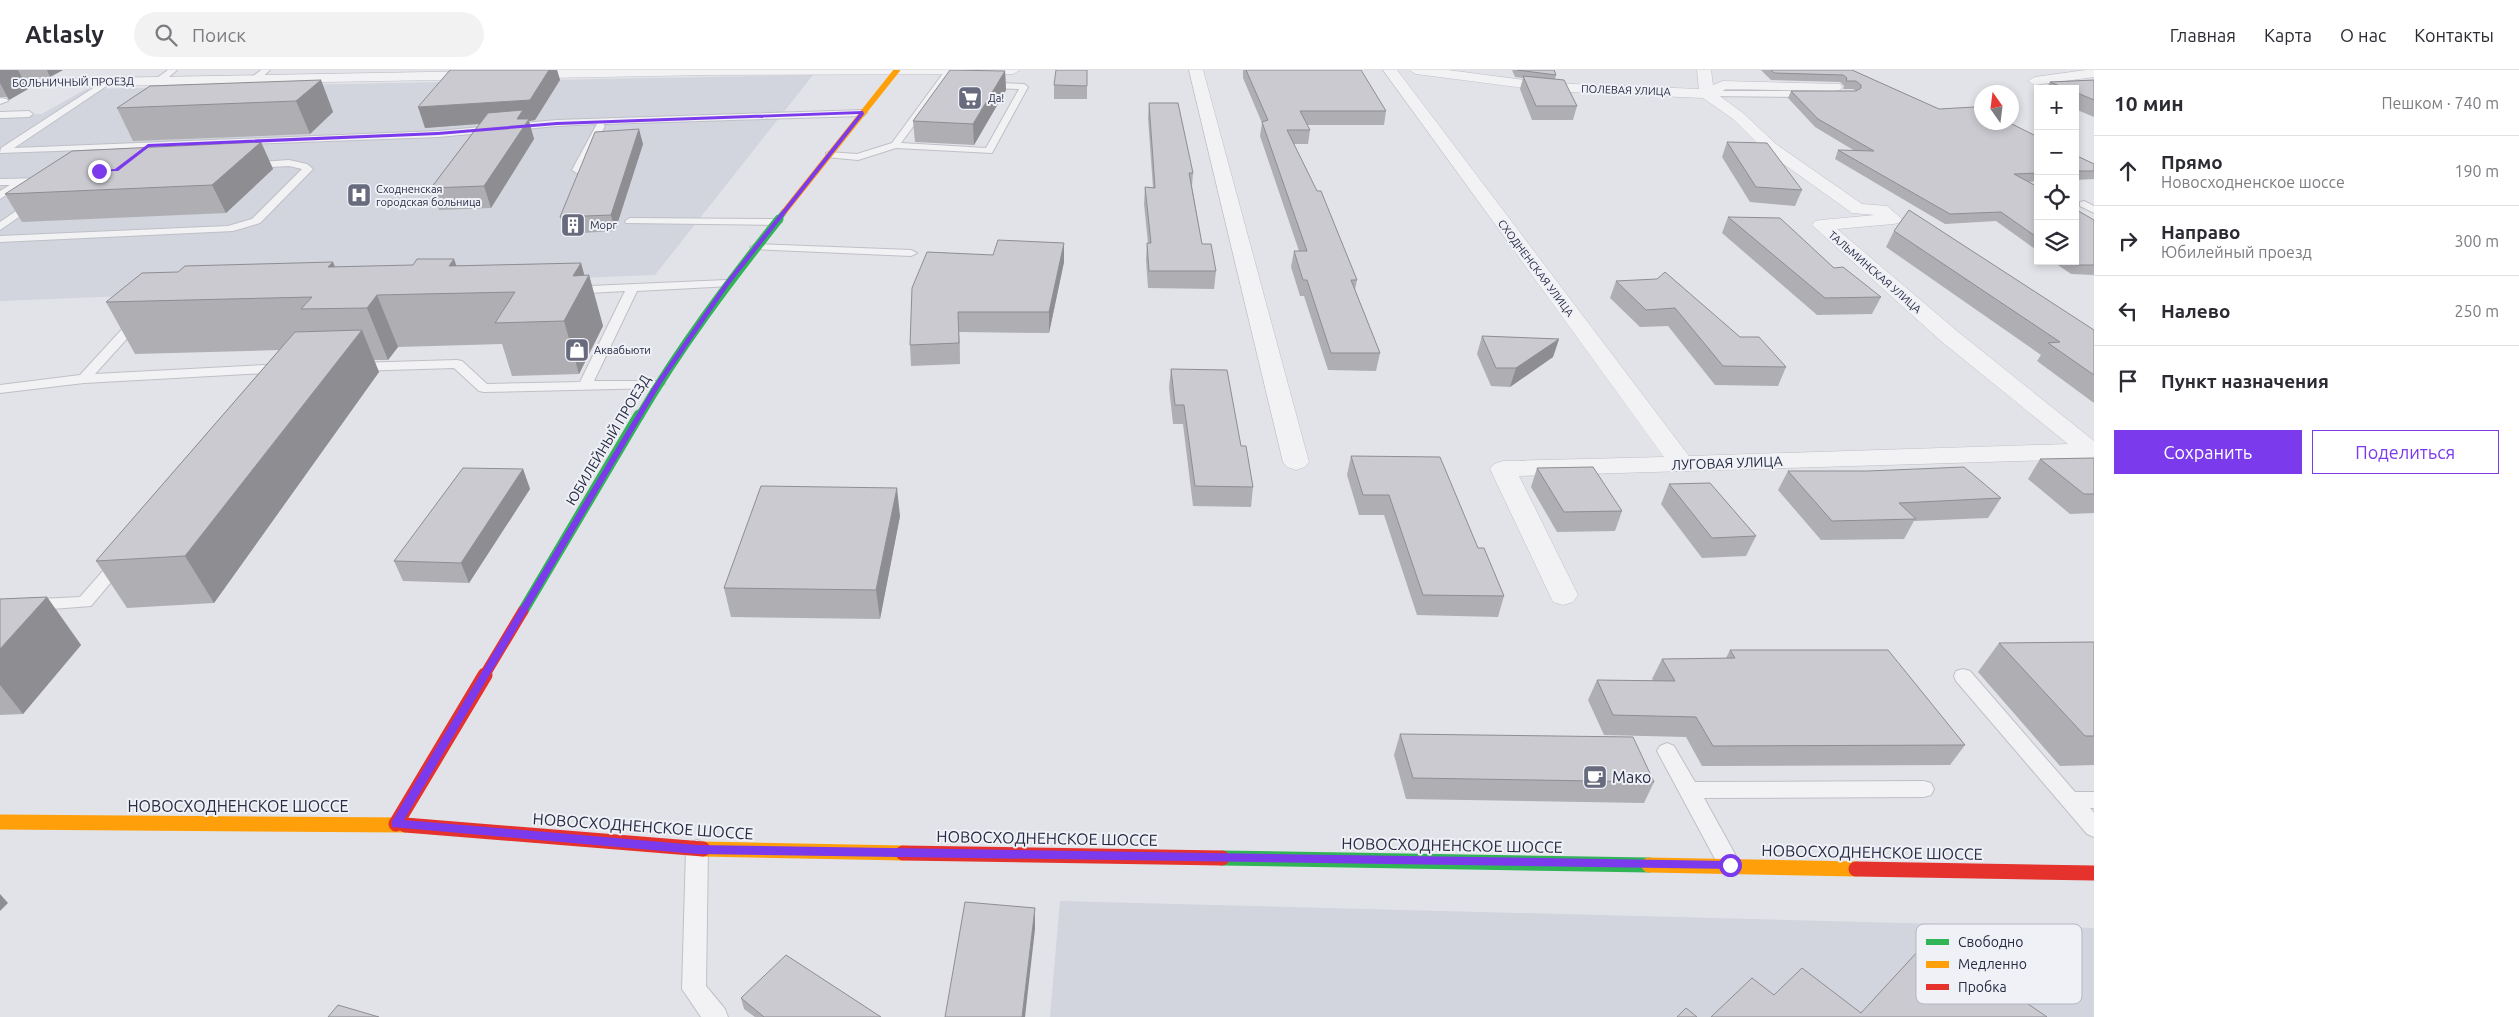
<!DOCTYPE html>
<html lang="ru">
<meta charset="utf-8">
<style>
:root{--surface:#fff;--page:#f2f2f3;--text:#2b2b33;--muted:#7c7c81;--line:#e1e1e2;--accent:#7c3aed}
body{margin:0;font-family:Ubuntu,sans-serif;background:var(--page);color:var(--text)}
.controls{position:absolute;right:15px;top:15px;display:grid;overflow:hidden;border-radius:0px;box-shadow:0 2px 8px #0003}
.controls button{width:45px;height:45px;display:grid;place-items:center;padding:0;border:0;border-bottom:1px solid var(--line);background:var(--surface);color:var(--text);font:25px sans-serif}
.compass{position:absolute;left:1974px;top:15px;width:45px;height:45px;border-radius:50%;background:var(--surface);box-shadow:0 2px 8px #0003;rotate:346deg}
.stop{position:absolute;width:15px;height:15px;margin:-11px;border:4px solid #7c3aed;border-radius:50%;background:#fff}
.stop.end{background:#7c3aed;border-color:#fff;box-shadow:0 1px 5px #0008}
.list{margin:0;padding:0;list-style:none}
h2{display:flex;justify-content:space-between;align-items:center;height:65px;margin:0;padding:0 20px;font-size:21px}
h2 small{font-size:16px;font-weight:400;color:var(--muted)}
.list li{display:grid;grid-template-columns:32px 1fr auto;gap:15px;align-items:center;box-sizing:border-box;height:70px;padding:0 20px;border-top:1px solid var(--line)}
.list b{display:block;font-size:19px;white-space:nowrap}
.list p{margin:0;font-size:16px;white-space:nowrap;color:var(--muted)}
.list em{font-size:16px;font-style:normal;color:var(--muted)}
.actions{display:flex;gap:10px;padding:15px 20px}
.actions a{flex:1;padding:11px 0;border:1px solid var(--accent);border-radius:0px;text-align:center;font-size:18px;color:var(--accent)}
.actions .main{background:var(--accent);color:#fff}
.icon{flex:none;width:28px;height:28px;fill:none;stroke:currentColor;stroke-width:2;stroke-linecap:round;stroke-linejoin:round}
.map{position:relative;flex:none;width:2094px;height:947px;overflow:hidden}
header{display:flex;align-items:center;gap:30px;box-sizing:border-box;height:70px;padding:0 25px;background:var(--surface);border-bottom:1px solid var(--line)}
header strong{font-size:24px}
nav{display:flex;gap:28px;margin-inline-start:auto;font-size:18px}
.search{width:350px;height:45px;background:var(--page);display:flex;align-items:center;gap:12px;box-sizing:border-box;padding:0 18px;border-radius:28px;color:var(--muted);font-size:19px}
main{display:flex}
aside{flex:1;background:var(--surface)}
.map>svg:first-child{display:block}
.built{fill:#d2d4de}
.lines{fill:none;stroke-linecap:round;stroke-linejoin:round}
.lane-casing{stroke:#bfc0c6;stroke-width:2}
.street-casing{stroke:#bfc0c6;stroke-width:1}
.lane{fill:#f2f2f4;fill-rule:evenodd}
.street{fill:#f2f2f4;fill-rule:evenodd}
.fast-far3{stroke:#30b455;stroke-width:6}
.fast-far2{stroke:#30b455;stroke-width:9}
.fast-far1{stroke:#30b455;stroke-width:11}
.fast{stroke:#30b455;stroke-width:15}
.slow-far1{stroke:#ff9f0a;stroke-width:6}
.slow{stroke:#ff9f0a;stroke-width:15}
.jam-far1{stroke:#e5322d;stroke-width:11}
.jam{stroke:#e5322d;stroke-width:15}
.wall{fill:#aeaeb3}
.shaded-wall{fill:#8d8d92}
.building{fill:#cacad0;stroke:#8d8d92}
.route{fill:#7c3aed}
.labels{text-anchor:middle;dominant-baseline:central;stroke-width:4;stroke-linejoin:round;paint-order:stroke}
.far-street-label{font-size:11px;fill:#272b43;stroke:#f0f1f7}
.far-poi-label{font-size:11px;fill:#272b43;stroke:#f0f1f7;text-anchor:start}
.street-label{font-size:14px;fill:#272b43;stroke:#f0f1f7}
.near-poi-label{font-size:16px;fill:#272b43;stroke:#f0f1f7;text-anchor:start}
.near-street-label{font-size:16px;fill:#272b43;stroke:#f0f1f7}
.key{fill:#f0f1f7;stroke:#b4b6c1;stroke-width:1}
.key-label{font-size:14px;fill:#272b43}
</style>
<header>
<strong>Atlasly</strong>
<div class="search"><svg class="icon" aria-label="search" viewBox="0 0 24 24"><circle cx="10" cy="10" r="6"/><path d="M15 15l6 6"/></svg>Поиск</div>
<nav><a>Главная</a><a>Карта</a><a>О нас</a><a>Контакты</a></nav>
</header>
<main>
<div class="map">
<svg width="2094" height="947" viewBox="0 0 2094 947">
<rect width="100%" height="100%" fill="#e2e3e8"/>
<g class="built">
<path d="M813 5 655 205 0 231V45L42 44 86 19Z"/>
<path d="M1060 831 2094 858V947H1050Z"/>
</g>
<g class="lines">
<defs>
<g id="lane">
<path d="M168 0H177L163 12H157V8Z"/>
<path d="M261 0H270L258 11H252V7Z"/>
<path d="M944 2 951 4 946 11 1024 14 1028 17 992 83 896 78 858 90 826 87V83L829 82 857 84 892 73ZM943 16 1019 19 986 78 901 73Z"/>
<path d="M107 9 114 11 14 78 438 61 557 50 863 40 867 43 863 46 603 54 605 56 582 100 577 103 572 100 597 54 557 56 438 67 0 83 1 78Z"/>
<path d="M1707 21H1812L1816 24 1812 27 1704 26V22Z"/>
<path d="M0 28 7 29 8 31 0 34Z"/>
<path d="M0 42 29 41 33 44 29 47 0 48Z"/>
<path d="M289 90 307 94 313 99 260 153 233 161 0 172V166L228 156 252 149 302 99 289 96 249 98 244 95 246 93Z"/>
<path d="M47 108 52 111 51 113 24 114 0 129V121L10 115H0V109Z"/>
<path d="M35 128 40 131 39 133 0 160V152Z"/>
<path d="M2084 131 2094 136V143L2080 136V132Z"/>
<path d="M630 148 777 149 782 152 777 155 626 153 625 151Z"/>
<path d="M756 174 911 180 917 183 911 186 752 179 750 177Z"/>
<path d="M727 210 731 212V216L637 221 594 311H663L665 314 658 318 484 322 479 321 454 298 356 301 349 297 356 293 457 290 462 291 487 314 580 312 625 221 571 224 565 220 567 217Z"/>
<path d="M138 245 144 249 142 252 95 304 284 294 291 298 284 302 84 313 0 323V315L80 305 134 246Z"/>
<path d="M121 486 127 487 129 491 91 536 0 543V531L80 527 115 487Z"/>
<path d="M1963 599 1970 601 2075 722H2094V738H2090L2094 743V767L2087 764 1956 611 1954 606 1956 601Z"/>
<path d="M1667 673 1674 676 1695 712 1924 711 1931 713 1934 719 1931 725 1924 727 1704 728 1741 795 1738 802 1730 804 1722 802 1657 681 1660 676Z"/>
<path d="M697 770 705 773 708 779 706 916 725 939 728 947H701L682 919 686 779 689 773Z"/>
</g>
<g id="street">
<path d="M537 0H1020L1013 4 708 5 0 18V10Z"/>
<path d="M1189 0H1203L1309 392 1305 397 1296 400 1287 397 1283 392Z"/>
<path d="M1383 0H1397L1689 386 2068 374 1941 271 1812 155 1815 151 1821 150 1875 145 1852 143 1764 80 1733 49 1703 28 1548 21 1416 4 1409 0H1448L1548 13 1699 19 1697 0H1711L1713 15 1723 11 1840 14 1842 17 1840 20 1835 21 1726 19 1717 24 1743 43 1776 74 1862 134 1887 136 1902 149 1899 153 1893 154 1837 159 1957 261 2094 371V390L2087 389 1519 406 1578 525 1573 532 1563 535 1553 532 1490 399 1494 394 1503 391 1664 387Z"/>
<path d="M2086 0H2094V7L2035 15 2028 11 2035 7Z"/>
</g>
</defs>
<use href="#lane" class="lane-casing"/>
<use href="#street" class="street-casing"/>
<use href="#lane" class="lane"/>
<use href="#street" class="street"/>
<path class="fast-far3" d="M778 150 784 142"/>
<path class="fast-far2" d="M639 347C680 277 729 212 779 149"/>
<path class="fast-far1" d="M523 541 639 345"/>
<path class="fast" d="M1222 788 1649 795"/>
<path class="slow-far1" d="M784 142 897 0"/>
<g class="slow">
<path d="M0 752 405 755"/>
<path d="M703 779 903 783"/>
<path d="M1649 795 1856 799"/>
</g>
<path class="jam-far1" d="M484 606 523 541"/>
<g class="jam">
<path d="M396 754 485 605"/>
<path d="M405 755 703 779"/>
<path d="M903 783 1222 788"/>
<path d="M1856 799 2094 803"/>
</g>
</g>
<g class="wall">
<path d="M0 0H63L50 7 22 8 28 19 9 30 7 27H0Z"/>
<path d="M450 0H557L560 10 535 50 529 51 534 69 491 138 439 140 431 118 479 54 425 58Z"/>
<path d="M1243 0H1246L1386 41 1384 55H1307L1310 60 1308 74H1294L1357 210 1355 220 1380 283 1376 301 1328 300 1304 226H1300L1291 197 1294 181H1299L1260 66 1262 53 1243 8Z"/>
<path d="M1512 0H1554L1556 5 1555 9 1577 36 1573 50H1532L1520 19 1523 8 1515 7Z"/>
<path d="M1761 0H1852L1939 39 2038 67V111L2028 112 2038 117V181L1996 151 1945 154 1835 89 1838 80 1855 81 1815 57 1788 28 1791 21H1856L1853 19H1843L1844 16 1840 12 1771 10Z"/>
<path d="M1005 1 1006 20 974 75 915 72 913 51Z"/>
<path d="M321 10 333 42 310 64 133 71 117 38Z"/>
<path d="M2094 10V47L2075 39V19H2046L2050 12Z"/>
<path d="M1054 15 1087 16V29H1054Z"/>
<path d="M1149 33 1193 103 1192 116 1202 174 1216 201 1214 219 1148 218 1146 190 1147 173H1148L1144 134 1145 117 1153 118 1148 48Z"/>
<path d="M261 72 273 99 226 143 22 152 5 124Z"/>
<path d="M1727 72 1802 120 1795 136 1750 132 1722 87Z"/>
<path d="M643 74 615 161 565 164 560 147Z"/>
<path d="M2075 85 2094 94V109L2075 110Z"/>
<path d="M1728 147 1881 227 1872 244 1817 245 1722 163Z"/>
<path d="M2094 150V205L2071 204 2052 191H2075Z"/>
<path d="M1894 161 2094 260V333L2037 291 2041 285 1886 177Z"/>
<path d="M927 182 1064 192 1049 263 959 262 960 294 911 296 910 275Z"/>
<path d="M581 193 584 205H589L603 256 579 304 512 306 502 274 398 277 388 290H374L379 302 214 533 127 538 96 491 279 280 135 284 106 232 335 197 457 196Z"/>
<path d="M1616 211 1740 267 1786 297 1778 316 1715 315 1668 256 1640 257 1610 228Z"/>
<path d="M1482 266 1559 269 1553 287 1510 317 1491 316 1477 284Z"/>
<path d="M1171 299 1241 376 1253 417 1251 437 1193 436 1183 354H1173L1169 317Z"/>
<path d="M1351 386 1478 478 1504 526 1498 547 1417 545 1384 445H1359L1347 405Z"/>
<path d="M2094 388V443L2070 444 2028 409 2040 389Z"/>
<path d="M1537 398 1622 441 1615 461 1557 462 1531 417Z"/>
<path d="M523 399 530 419 469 513 403 511 394 491Z"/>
<path d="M1788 401 2001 428 1988 448 1914 451 1904 469 1821 470 1778 420Z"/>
<path d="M1669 414 1756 466 1746 486 1702 488 1661 434Z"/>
<path d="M900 446 880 549 731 547 724 518Z"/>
<path d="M47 527 81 575 23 644 0 645V529Z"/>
<path d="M2094 572V695L2060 696 1978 602 1999 573Z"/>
<path d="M1730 580 1965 675 1950 695 1702 696 1686 667 1604 665 1588 630 1597 610 1654 611 1652 609 1662 589 1726 588Z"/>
<path d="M1400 664 1654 712 1644 733 1406 729 1394 685Z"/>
<path d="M741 928 881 947H755L744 939Z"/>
</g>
<g class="shaded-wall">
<path d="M0 0H18L28 19 9 30 0 13Z"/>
<path d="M47 0H63L50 7Z"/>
<path d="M549 0H557L560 10 535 50 529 51 534 69 491 138 484 116 518 51 425 58 418 37Z"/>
<path d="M1005 1 1006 20 974 75 973 54Z"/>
<path d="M321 10 333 42 310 64 296 31Z"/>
<path d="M639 59 643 74 615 161 611 145Z"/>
<path d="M261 72 273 99 226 143 212 115Z"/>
<path d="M1064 173V192L1049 263V242Z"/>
<path d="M454 189 466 223 449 196Z"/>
<path d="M333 192 352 238 328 197Z"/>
<path d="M581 193 586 211 589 205 603 256 579 304 564 251 573 206Z"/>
<path d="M377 225 398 277 388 290 367 238Z"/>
<path d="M958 242 959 262 960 294 959 273Z"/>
<path d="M362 260 379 302 214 533 185 486Z"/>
<path d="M1559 269 1553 287 1510 317 1516 298Z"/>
<path d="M523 399 530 419 469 513 461 493Z"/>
<path d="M897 418 900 446 880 549 876 520Z"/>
<path d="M47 527 81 575 23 644 0 615V579Z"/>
<path d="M0 824 8 833 0 841Z"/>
<path d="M1035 838V859L1025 947H1022Z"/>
</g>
<g class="building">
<path d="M450 0H549L530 30 418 37Z"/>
<path d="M950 0 1005 1 973 54 913 51Z"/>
<path d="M1056 0H1087V16L1054 15Z"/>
<path d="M1246 0H1361L1386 41H1300L1310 60H1287L1317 121H1321L1357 210H1351L1380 283H1331L1307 210H1303L1294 181H1307L1262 52 1268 50Z"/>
<path d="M1517 0H1554L1556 5Z"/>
<path d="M1771 0H1852L1939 39 1975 37 1982 40V52H2008L2038 67V103L2014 104 2038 117V168L2001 142 1950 144 1838 80 1874 81 1818 49 1791 21H1856L1861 18V15L1856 11H1846L1847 8 1843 5 1774 3Z"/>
<path d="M1523 6 1564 10 1577 36H1536Z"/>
<path d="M321 10 296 31 117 38 150 16Z"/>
<path d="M2094 10V30L2075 22V19H2067L2050 12Z"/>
<path d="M1149 33H1178L1193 103H1189L1202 174H1211L1216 201H1149L1147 173H1151L1145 117 1155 118Z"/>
<path d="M523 40 517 49H529L484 116 431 118 488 43Z"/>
<path d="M639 59 611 145 560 147 595 62Z"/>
<path d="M261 72 212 115 5 124 72 81Z"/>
<path d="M1727 72 1767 73 1802 120 1756 117Z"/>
<path d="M2075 85 2094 94V101H2075Z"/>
<path d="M2075 139 2094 150V195H2076L2072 191H2075Z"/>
<path d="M1909 140 2094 260V305L2048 273 2060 272 1894 161Z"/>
<path d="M1728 147 1780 148 1834 198 1843 197 1881 227 1825 228Z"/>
<path d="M998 170 1064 173 1049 242H958L959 273 910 275 912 218 927 182 993 185Z"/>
<path d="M417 189H454L449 196 581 193 573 206 589 205 564 251 495 253 515 222 377 225 367 238 301 239 312 227 106 232 142 203 178 202 185 196 333 192 328 197 413 195Z"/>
<path d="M1665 202 1740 267H1759L1786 297 1723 296 1675 238 1646 240 1616 211 1657 209Z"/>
<path d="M362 260 185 486 96 491 295 262Z"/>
<path d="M1482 266 1559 269 1516 298H1496Z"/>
<path d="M1171 299 1227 300 1241 376H1246L1253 417 1195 416 1184 335H1175Z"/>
<path d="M1351 386 1440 387 1478 478H1484L1504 526 1423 525 1389 425H1363Z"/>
<path d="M2094 388V424H2084L2040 389Z"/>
<path d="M1593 397 1622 441 1564 442 1537 398Z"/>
<path d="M1964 397 2001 428 1899 433 1916 449 1832 451 1788 401H1868Z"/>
<path d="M463 398 523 399 461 493 394 491Z"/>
<path d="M1710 413 1756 466 1712 468 1669 414Z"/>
<path d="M761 416 897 418 876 520 724 518Z"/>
<path d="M47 527 0 579V529Z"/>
<path d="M2094 572V666H2085L1999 573Z"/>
<path d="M1730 580H1888L1965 675 1713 676 1696 647 1613 645 1597 610 1675 611 1662 589 1735 588Z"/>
<path d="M1400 664 1633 667 1654 712 1413 708Z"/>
<path d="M965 832 1035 838 1022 947H945Z"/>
<path d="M1931 867 2047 947H1711L1752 908 1774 925 1802 898 1861 943Z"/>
<path d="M786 885 881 947H764L741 928Z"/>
<path d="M338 935 379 947H328Z"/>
<path d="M1686 938 1697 947H1677Z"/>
</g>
<path class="route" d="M863 41 864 44 729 215 661 314 404 750 697 775 1730 791 1736 795 1734 799 697 784 392 757V751L655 314 725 213 859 44 557 55 438 65 149 77 118 101H96L115 99 148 74 438 62 557 52Z"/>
<defs>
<symbol id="supermarket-square" viewBox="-11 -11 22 22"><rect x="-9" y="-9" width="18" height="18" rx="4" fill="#686b7d" stroke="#f0f1f7"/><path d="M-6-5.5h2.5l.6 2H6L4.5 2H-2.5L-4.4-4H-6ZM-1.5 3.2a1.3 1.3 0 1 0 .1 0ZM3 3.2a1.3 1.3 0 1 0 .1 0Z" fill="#fff"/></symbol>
<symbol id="hospital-square" viewBox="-11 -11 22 22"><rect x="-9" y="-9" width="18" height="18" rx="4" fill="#686b7d" stroke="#f0f1f7"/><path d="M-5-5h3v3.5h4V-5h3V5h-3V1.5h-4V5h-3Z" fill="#fff"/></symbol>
<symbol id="building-square" viewBox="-11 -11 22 22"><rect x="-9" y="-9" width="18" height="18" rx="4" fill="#686b7d" stroke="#f0f1f7"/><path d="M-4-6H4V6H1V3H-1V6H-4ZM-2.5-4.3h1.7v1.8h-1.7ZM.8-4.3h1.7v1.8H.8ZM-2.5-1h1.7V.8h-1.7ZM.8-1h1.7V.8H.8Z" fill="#fff"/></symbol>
<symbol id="shop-square" viewBox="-11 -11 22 22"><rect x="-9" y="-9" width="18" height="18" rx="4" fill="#686b7d" stroke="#f0f1f7"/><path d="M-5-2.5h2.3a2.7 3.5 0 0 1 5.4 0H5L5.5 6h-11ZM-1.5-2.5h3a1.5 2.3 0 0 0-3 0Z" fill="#fff"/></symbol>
<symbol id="cafe-square" viewBox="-11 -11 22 22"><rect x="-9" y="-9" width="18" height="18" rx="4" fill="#686b7d" stroke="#f0f1f7"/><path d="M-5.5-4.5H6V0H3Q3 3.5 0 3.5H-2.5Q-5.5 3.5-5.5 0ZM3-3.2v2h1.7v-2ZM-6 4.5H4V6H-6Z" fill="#fff"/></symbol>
</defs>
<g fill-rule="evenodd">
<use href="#supermarket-square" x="956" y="14" width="28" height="28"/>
<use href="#hospital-square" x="345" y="111" width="28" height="28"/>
<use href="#building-square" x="559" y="141" width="28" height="28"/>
<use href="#shop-square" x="563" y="266" width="28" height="28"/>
<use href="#cafe-square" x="1581" y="693" width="28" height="28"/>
</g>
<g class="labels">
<g class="far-street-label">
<text transform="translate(73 12) rotate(-1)">БОЛЬНИЧНЫЙ ПРОЕЗД</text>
<text transform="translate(1626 20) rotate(2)">ПОЛЕВАЯ УЛИЦА</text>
<text transform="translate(1536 198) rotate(53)">СХОДНЕНСКАЯ УЛИЦА</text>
<text transform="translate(1875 202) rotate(41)">ТАЛЬМИНСКАЯ УЛИЦА</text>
</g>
<g class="far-poi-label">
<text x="988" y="28">Да!</text>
<text x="376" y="119">Сходненская<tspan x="376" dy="13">городская больница</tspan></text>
<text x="590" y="155">Морг</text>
<text x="594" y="280">Аквабьюти</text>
</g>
<g class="street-label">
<text transform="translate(608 370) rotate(-59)">ЮБИЛЕЙНЫЙ ПРОЕЗД</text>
<text transform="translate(1727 393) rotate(-2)">ЛУГОВАЯ УЛИЦА</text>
</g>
<g class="near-poi-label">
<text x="1612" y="707">Мако</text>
</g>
<g class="near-street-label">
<text x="238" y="736">НОВОСХОДНЕНСКОЕ ШОССЕ</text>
<text transform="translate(643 756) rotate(4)">НОВОСХОДНЕНСКОЕ ШОССЕ</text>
<text transform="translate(1047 768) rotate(1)">НОВОСХОДНЕНСКОЕ ШОССЕ</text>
<text transform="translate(1452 775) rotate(1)">НОВОСХОДНЕНСКОЕ ШОССЕ</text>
<text transform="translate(1872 782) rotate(1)">НОВОСХОДНЕНСКОЕ ШОССЕ</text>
</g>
</g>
<rect x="1916" y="854" width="166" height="80" rx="8" class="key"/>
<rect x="1926" y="869" width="23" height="6" fill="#30b455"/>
<rect x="1926" y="891" width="23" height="7" fill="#ff9f0a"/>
<rect x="1926" y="914" width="23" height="6" fill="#e5322d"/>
<g class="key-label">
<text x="1958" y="877">Свободно</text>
<text x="1958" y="899">Медленно</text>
<text x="1958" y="922">Пробка</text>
</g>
</svg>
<div class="controls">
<button>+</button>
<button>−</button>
<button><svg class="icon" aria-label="locate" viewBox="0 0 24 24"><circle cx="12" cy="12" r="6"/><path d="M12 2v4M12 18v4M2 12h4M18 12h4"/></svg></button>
<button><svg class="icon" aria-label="layers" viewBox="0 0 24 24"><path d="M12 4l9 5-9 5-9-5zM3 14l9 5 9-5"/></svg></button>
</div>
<svg class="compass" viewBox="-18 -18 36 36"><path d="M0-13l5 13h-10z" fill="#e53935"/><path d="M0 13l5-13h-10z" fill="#7c7c81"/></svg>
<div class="stop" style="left:1730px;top:795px"></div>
<div class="stop end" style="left:99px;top:101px"></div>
</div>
<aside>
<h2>10 мин<small>Пешком · 740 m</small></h2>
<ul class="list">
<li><svg class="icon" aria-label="ahead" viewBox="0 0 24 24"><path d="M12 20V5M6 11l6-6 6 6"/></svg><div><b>Прямо</b><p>Новосходненское шоссе</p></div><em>190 m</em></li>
<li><svg class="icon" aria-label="right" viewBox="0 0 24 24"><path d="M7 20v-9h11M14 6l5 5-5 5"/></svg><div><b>Направо</b><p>Юбилейный проезд</p></div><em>300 m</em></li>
<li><svg class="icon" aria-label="left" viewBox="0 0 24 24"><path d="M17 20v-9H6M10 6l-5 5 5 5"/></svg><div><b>Налево</b></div><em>250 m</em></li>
<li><svg class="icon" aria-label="arrive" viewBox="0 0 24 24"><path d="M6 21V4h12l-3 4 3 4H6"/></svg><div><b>Пункт назначения</b></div></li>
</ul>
<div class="actions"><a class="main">Сохранить</a><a>Поделиться</a></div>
</aside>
</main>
